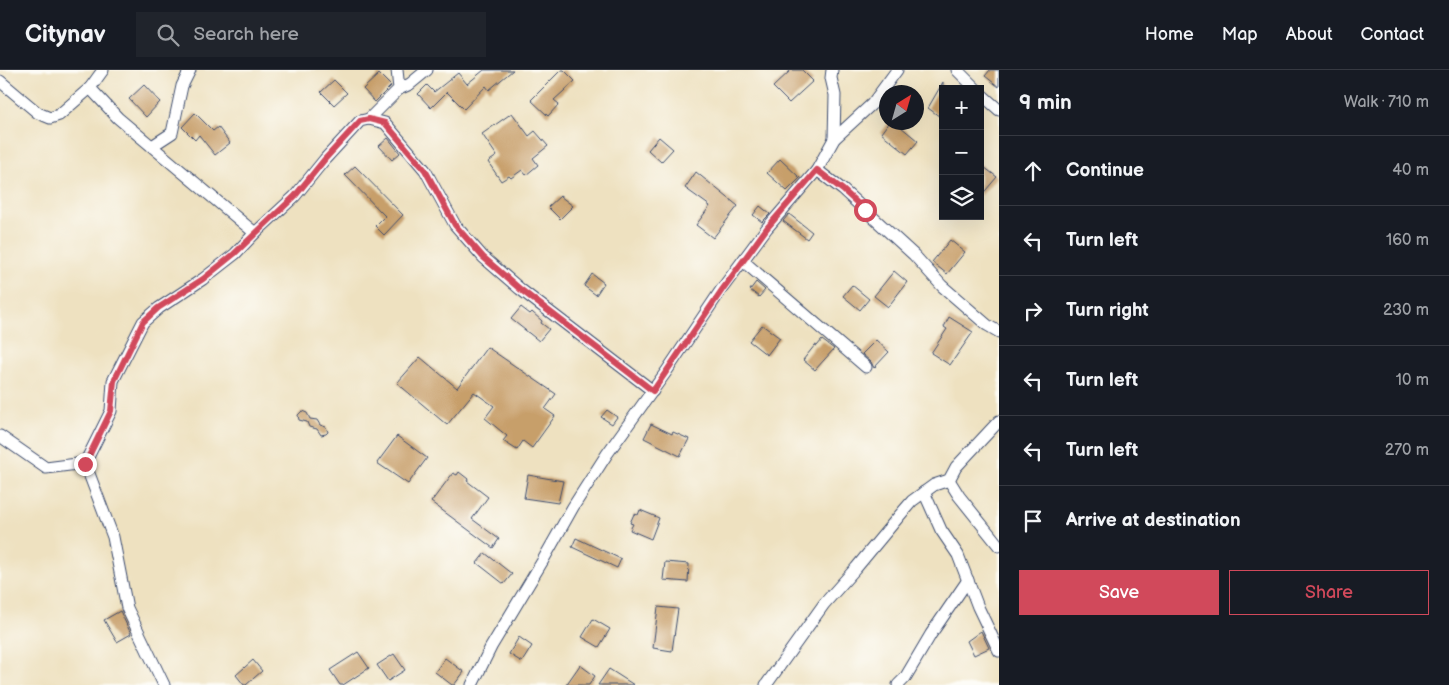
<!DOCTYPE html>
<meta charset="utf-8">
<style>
:root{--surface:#171b24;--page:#20242c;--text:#f1f3f6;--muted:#9ea1a6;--line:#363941;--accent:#d1495b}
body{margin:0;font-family:"Balsamiq Sans",sans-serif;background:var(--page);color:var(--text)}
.controls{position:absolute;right:15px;top:15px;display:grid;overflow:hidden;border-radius:0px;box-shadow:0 5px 20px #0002}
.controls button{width:45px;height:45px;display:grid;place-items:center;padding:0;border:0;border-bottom:1px solid var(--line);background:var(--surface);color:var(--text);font:25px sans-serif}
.compass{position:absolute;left:879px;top:15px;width:45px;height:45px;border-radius:50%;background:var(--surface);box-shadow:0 5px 20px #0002;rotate:37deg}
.stop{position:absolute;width:15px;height:15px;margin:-11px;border:4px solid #d1495b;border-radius:50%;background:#fff}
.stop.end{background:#d1495b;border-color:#fff;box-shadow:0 1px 5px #0008}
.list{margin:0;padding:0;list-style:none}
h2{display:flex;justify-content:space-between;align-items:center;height:65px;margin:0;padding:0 20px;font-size:21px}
h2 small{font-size:16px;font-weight:400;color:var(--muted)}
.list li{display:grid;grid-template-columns:32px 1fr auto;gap:15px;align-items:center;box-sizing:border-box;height:70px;padding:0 20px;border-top:1px solid var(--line)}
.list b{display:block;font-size:19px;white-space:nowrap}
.list em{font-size:16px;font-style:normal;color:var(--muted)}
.actions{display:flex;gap:10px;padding:15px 20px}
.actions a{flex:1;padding:11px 0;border:1px solid var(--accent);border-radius:0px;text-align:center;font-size:18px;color:var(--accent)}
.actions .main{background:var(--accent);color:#fff}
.icon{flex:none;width:28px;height:28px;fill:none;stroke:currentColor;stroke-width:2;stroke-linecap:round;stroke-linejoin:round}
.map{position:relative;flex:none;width:999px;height:615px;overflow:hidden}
header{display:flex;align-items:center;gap:30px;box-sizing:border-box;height:70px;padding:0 25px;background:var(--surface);border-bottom:1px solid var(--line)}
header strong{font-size:24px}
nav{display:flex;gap:28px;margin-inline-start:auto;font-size:18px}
.search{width:350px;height:45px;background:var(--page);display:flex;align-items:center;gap:12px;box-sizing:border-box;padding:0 18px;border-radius:0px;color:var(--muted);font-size:19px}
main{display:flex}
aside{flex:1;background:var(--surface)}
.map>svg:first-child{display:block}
.building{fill:#c79f6a}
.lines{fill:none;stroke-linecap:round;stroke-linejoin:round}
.street-casing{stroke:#3b4a6d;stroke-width:13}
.street{stroke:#fff;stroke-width:11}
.route{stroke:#d1495b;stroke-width:6}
</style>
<header>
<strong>Citynav</strong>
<div class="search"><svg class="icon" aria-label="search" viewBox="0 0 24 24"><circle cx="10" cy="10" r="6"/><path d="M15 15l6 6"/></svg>Search here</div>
<nav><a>Home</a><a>Map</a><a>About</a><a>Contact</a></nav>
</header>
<main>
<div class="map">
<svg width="999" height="615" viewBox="0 0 999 615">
<rect width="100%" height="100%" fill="#fdfcf7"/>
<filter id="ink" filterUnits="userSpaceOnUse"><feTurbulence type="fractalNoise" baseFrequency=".02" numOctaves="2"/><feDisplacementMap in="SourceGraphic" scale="10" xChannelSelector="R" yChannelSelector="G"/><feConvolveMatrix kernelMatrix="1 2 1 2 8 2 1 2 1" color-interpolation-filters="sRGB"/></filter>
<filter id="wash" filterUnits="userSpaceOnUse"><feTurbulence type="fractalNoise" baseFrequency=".0096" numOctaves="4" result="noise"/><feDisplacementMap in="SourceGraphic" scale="20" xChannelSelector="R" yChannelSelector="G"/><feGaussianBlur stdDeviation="1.12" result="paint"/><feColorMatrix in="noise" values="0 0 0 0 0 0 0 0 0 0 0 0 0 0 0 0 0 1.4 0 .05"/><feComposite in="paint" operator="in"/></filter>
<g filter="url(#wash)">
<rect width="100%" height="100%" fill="#eee1c0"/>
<g id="blocks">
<g class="building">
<path d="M484 0H513L489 20 486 16 464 39 447 22 431 38 418 24 427 15 434 22 458 3 467 14Z"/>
<path d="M561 0H564L575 11 554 30 559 34 548 46 531 30Z"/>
<path d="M791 0H802L813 11 789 33 773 17Z"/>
<path d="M990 0H999V17L985 6Z"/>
<path d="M379 4 391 16 375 32 363 19Z"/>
<path d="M334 10 347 23 334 35 321 22Z"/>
<path d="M943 12V49L928 38Z"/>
<path d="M144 15 160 32 146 47 129 29Z"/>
<path d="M195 43 213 61 218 57 230 73 215 85 199 65 195 70 182 57Z"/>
<path d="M512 43 529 66 535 61 548 76 533 88 538 95 526 105 522 100 511 108 509 106 501 111 488 92 497 86 482 64Z"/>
<path d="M889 52H895L918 71 907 84 881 63Z"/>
<path d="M659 67 673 79 661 92 648 80Z"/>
<path d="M388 68 400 83 392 90 379 76Z"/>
<path d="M780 89 800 108 787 121 767 103Z"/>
<path d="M980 94 997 107 980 127Z"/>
<path d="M355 96 403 145 384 165 375 156 385 146 345 105Z"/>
<path d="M696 102 738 136 713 168 696 155 710 136 685 118Z"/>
<path d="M560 126 573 136 560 149 548 137Z"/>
<path d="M760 136 770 144 762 152 753 145Z"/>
<path d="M789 144 812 162 807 169 783 151Z"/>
<path d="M950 170 965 182 947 204 932 192Z"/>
<path d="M894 201 907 212 888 237 874 226Z"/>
<path d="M592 204 604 213 596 225 584 216Z"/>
<path d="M756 212 765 220 759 227 750 220Z"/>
<path d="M852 215 869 229 860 240 843 226Z"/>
<path d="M521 237 530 244 532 242 542 251 541 253 549 259 539 271 511 249Z"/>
<path d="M949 247 973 262 950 295 931 283 947 259 944 257Z"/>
<path d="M762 255 780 268 767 285 749 271Z"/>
<path d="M822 270 834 279 815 300 803 290 815 275 817 276Z"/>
<path d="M876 270 889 282 874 298 871 292 862 284Z"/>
<path d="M487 277 556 324 545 339 555 346 532 378 523 371 517 380 503 371 507 366 485 348 494 336 474 322 447 355 397 313 420 287 457 318Z"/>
<path d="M607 340 617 347 612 354 601 347Z"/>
<path d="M302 341 307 343 310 349 317 350 320 355 326 357 328 362 326 364 321 365 317 359 309 357 307 352 299 350 298 345Z"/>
<path d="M651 354 672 364 673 362 689 369 680 386 644 368Z"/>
<path d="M397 366 427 388 408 414 377 393Z"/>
<path d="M459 402 468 409 467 411 488 427 472 449 499 469 493 478 431 432 453 403 457 405Z"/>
<path d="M528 405 563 411 558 433 524 428Z"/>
<path d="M640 440 659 448 651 469 630 460 633 454 630 453 634 444 638 445Z"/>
<path d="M576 468 621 489 617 498 572 477Z"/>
<path d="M485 483 512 504 504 514 477 493Z"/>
<path d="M665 492 689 494 688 512 663 510Z"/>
<path d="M658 537 678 539 672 581 653 578Z"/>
<path d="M120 541 131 564 117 572 104 550Z"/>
<path d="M593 549 610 559 599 577 582 567Z"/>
<path d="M981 561 989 578 974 585 967 571Z"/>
<path d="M519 567 532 576 522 592 509 584Z"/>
<path d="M358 582 369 598 343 615H340L330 600Z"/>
<path d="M394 584 405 600 388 611 377 595Z"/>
<path d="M445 588 464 602 454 615H452L435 602Z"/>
<path d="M253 590 262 601 246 615H244L236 605Z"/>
<path d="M580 595 595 606 589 615H566Z"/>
<path d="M609 599 634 615H598Z"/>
</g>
</g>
</g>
<g filter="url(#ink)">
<use href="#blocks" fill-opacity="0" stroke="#3b4a6d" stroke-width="1"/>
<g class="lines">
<defs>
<g id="street">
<path d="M832 0 831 8 835 25 834 69"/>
<path d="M957 0 976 19"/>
<path d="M0 11 38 43 50 48 59 45 90 18"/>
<path d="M399 19 410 14 427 0"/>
<path d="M980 23 999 40"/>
<path d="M369 49 399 19 397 0"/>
<path d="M152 76 172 63 182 16 190 0"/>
<path d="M817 100 843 120 914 185 942 216 987 255 999 262"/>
<path d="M255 163 295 126 325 89 360 51 369 49 385 53 425 100 455 155 483 187 520 219 653 321"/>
<path d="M743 191 866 297"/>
<path d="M0 366 46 398 85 393 113 467 127 538 164 615"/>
<path d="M85 393 111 341 113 311 143 252 159 238 203 209 235 184 255 163 118 48 90 18 103 0"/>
<path d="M949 410 959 426 999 476"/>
<path d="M924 422 941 460 958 485 978 537 999 581"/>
<path d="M472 615 491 577 542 492 573 437 607 384 666 302 721 220 767 158 817 100 834 69 872 34 897 0"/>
<path d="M766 615 824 534 856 498 900 445 912 431 934 415 949 410 956 397 999 351"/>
<path d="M898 615 905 608 931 564 968 510"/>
</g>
</defs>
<use href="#street" class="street-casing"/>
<use href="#street" class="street"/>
</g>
</g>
<g class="lines" filter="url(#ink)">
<path class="route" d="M85 394 111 341 114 311 143 252 158 238 203 209 234 184 295 126 325 89 360 51 369 49 385 53 425 100 455 155 483 187 520 219 653 321 722 220 767 158 817 100 843 120 865 140"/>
</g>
</svg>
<div class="controls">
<button>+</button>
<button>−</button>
<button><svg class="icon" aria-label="layers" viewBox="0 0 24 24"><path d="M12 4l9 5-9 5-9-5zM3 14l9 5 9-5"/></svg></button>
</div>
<svg class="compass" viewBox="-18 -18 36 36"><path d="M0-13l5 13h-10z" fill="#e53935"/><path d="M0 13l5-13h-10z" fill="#9ea1a6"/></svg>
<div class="stop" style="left:865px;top:140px"></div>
<div class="stop end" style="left:85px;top:394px"></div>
</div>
<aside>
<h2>9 min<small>Walk · 710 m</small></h2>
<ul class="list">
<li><svg class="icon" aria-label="ahead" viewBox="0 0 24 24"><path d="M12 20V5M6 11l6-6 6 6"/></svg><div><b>Continue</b></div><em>40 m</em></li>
<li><svg class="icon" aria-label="left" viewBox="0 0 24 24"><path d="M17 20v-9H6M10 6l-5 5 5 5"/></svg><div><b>Turn left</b></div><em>160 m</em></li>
<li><svg class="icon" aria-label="right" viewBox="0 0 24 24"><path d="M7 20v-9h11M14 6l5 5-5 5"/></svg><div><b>Turn right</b></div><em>230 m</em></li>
<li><svg class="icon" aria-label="left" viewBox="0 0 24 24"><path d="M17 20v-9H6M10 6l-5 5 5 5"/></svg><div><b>Turn left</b></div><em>10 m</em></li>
<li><svg class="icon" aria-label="left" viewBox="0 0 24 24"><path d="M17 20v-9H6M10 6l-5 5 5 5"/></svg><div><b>Turn left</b></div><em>270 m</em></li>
<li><svg class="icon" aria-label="arrive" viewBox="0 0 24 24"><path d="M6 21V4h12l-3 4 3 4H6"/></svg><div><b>Arrive at destination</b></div></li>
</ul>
<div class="actions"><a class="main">Save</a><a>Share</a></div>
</aside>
</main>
